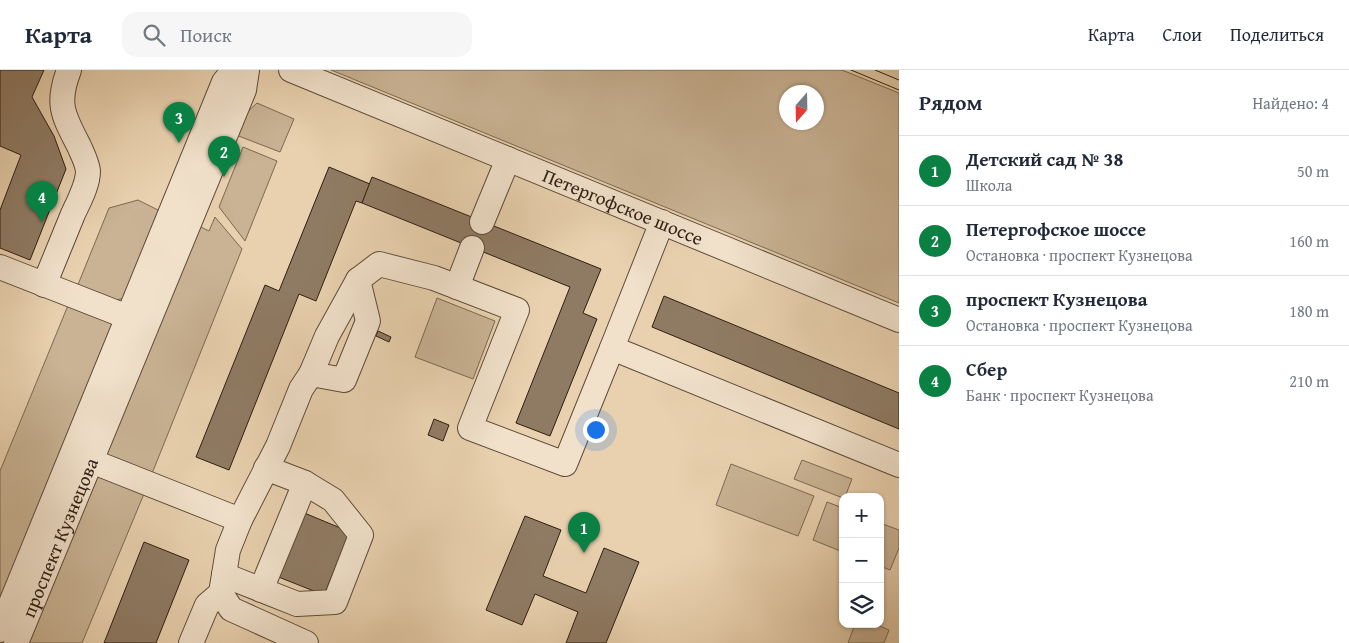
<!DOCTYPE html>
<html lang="ru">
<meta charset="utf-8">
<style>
:root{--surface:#fff;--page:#f6f6f7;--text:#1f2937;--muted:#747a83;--line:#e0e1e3;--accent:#0b8043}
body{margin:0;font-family:"Gentium Book Plus",serif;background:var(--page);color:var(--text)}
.controls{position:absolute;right:15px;bottom:15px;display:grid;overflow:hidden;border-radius:10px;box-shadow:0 1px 4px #0004}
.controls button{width:45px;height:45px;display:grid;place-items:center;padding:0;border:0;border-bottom:1px solid var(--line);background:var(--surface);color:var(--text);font:25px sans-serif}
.compass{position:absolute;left:779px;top:15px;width:45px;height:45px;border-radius:50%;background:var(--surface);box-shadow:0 1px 4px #0004;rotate:200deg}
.you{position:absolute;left:595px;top:359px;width:18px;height:18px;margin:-12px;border:4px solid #fff;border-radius:50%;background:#1a73e8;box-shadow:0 0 0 8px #1a73e833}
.badge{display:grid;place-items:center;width:32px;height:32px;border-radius:50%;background:var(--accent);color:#fff;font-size:16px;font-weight:700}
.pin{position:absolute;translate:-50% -41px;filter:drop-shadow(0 1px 2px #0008)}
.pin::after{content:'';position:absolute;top:26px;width:18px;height:15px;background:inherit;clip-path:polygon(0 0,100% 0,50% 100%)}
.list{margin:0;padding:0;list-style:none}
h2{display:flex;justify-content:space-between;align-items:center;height:65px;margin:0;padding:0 20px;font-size:21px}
h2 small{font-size:16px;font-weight:400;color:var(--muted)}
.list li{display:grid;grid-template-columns:32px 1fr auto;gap:15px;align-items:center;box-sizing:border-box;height:70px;padding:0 20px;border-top:1px solid var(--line)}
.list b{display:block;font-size:19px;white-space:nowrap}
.list p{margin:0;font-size:16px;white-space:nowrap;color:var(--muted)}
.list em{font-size:16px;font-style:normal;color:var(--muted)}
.icon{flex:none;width:28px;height:28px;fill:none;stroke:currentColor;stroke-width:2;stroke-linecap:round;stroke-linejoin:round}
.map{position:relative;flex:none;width:899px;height:573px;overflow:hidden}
header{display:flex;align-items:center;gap:30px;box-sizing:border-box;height:70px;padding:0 25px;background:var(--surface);border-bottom:1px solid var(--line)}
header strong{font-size:24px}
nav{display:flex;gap:28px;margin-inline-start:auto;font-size:18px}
.search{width:350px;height:45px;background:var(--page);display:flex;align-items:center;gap:12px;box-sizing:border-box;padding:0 18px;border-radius:15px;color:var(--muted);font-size:19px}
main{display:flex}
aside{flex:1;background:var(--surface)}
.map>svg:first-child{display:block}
.green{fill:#c9b394;stroke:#7c6853;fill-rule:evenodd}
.building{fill:#8f7b64;stroke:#2e1e12}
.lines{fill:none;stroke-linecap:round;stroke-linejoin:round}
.minor-casing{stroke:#5d4b39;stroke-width:26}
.minor{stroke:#f1e1cb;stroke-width:24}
.tram{stroke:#2e1e12;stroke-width:1}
.labels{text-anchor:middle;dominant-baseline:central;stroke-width:4.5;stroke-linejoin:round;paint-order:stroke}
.street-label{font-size:19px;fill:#2e1e12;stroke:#f1e1cb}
</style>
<header>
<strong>Карта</strong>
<div class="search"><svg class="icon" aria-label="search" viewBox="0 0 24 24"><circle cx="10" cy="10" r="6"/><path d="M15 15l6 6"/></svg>Поиск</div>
<nav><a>Карта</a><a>Слои</a><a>Поделиться</a></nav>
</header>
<main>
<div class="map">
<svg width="899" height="573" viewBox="0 0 899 573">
<rect width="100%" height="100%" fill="#e9d1af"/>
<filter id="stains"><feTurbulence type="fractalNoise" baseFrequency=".004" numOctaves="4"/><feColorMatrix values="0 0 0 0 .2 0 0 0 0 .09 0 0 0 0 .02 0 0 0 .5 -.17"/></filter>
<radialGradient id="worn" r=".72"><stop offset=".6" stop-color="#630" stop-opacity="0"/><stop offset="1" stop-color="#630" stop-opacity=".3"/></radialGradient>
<g class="green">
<path d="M331 0H842L899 23V233ZM786 22H816V52H786Z"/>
<path d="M257 33 294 49 280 82 236 65 245 44Z"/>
<path d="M243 77 277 91 245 171 219 137Z"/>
<path d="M138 130 160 141 125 228 112 231 77 217 109 138Z"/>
<path d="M215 147 242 179 151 406 104 388 199 156 209 161Z"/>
<path d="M437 228 495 251 473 309 415 287Z"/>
<path d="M69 233 105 247 114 256 0 532V401Z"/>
<path d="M802 390 852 409 845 427 843 428 794 409Z"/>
<path d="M731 394 814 426 798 466 716 435Z"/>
<path d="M99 403 146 419 82 573H28Z"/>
<path d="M827 432 843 438V482L813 470Z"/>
<path d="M880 453 899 460V478L890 500 880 496Z"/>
<path d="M855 554H875L889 560 884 573H848Z"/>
</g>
<g class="building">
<path d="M0 0H44L32 27 54 66 66 99 30 190 0 178V140L21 85 0 76Z"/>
<path d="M329 97 370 114 362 133 356 131 316 231 299 224 229 400 196 387 265 215 279 221Z"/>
<path d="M372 107 601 199 583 243 597 249 550 366 516 353 570 217 362 133Z"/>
<path d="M664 226 899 323V359L652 257Z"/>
<path d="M378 261 391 267 389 272 376 266Z"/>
<path d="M434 349 449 355 443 371 428 365Z"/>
<path d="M302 442 350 462 324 525 276 506Z"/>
<path d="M525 446 561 460 543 506 586 523 604 478 639 492 606 573H566L578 542 535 524 522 555 486 540Z"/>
<path d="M144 472 189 490 156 573H104Z"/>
</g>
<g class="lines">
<defs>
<g id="minor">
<path id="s1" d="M291 0 899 250"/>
<path d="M482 152 508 89"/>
<path d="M662 152 612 278 899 395"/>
<path d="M0 197 143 253"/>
<path d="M44 215C54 191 63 168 73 144 79 131 88 115 88 101 87 92 82 83 79 76 63 45 56 34 69 0"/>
<path d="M457 217 472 178"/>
<path d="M311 304 344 310 368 251 358 210"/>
<path d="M76 385 240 450"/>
<path d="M224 505 297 534 335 532 361 465 333 430 305 413 266 398"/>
<path d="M261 520 305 413"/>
<path d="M221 523 231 539 306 573"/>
<path d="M0 560 224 12 234 0"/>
<path id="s2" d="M16 573 244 20 247 0"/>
<path d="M191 573 207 535 221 523 228 480 240 450 278 376 301 319 311 304 327 266 358 210 379 194 434 208 517 240 470 358 565 394 612 278"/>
</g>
</defs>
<use href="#minor" class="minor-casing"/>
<use href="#minor" class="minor"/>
<g class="tram">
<path d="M851 0 899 20"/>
<path d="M875 0 899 10"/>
</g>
</g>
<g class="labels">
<g class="street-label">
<text stroke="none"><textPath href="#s1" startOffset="359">Петергофское шоссе</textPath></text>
<text stroke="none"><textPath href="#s2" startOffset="114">проспект Кузнецова</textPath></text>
</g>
</g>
<rect width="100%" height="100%" filter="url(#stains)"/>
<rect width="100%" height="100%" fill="url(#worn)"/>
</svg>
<div class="controls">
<button>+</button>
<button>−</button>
<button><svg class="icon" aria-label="layers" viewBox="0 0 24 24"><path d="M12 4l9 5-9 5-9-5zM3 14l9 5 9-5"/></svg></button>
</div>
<svg class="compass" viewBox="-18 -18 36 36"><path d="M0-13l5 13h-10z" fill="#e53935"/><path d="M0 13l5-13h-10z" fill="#747a83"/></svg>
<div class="you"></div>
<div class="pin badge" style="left:584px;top:483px">1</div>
<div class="pin badge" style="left:224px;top:107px">2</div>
<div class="pin badge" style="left:179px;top:73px">3</div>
<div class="pin badge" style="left:42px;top:152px">4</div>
</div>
<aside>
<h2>Рядом<small>Найдено: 4</small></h2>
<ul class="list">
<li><span class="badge">1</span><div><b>Детский сад № 38</b><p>Школа</p></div><em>50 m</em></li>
<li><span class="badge">2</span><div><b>Петергофское шоссе</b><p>Остановка · проспект Кузнецова</p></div><em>160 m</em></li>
<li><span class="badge">3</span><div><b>проспект Кузнецова</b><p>Остановка · проспект Кузнецова</p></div><em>180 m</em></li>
<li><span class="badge">4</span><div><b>Сбер</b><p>Банк · проспект Кузнецова</p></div><em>210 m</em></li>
</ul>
</aside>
</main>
